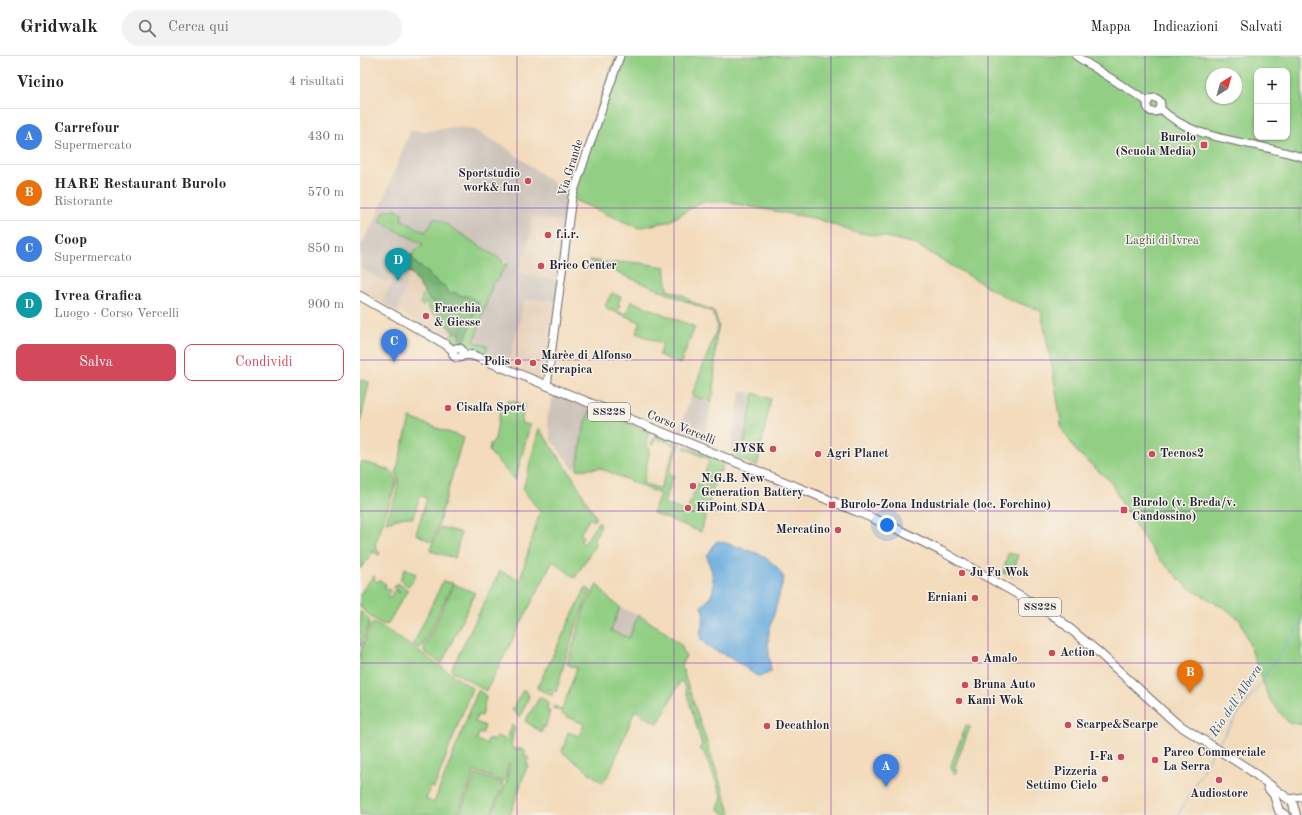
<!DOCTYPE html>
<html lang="it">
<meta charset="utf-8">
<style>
:root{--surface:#fff;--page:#f2f2f2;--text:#222;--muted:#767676;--line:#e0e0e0;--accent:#d1495b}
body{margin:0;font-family:"Old Standard TT",serif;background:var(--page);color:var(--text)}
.controls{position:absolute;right:12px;top:12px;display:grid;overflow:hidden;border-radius:8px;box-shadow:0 1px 3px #0004}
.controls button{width:36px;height:36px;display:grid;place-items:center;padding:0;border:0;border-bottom:1px solid var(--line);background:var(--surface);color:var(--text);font:20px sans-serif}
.compass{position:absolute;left:846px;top:12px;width:36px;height:36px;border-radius:50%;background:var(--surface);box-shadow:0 1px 3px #0004;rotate:37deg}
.you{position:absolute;left:527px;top:469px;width:14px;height:14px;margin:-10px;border:3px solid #fff;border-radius:50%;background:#1a73e8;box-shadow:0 0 0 6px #1a73e833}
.badge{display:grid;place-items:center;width:26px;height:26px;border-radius:50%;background:var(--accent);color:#fff;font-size:13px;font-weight:700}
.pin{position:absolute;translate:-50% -33px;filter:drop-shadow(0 1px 2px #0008)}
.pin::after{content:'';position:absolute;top:21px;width:14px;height:12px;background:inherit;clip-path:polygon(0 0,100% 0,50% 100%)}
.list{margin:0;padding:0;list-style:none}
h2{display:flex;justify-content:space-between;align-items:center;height:52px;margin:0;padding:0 16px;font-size:17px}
h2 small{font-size:13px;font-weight:400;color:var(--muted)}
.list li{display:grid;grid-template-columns:26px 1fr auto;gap:12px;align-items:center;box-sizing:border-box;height:56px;padding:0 16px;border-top:1px solid var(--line)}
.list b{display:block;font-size:15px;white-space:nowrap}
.list p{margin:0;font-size:13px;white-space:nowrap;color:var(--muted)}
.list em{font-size:13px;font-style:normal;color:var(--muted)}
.actions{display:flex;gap:8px;padding:12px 16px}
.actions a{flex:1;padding:9px 0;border:1px solid var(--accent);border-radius:8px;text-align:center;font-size:14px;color:var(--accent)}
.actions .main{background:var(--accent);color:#fff}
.icon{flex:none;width:22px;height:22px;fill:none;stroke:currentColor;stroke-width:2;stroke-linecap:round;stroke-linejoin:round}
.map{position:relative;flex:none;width:942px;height:759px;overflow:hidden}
header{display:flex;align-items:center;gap:24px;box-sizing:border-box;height:56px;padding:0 20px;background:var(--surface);border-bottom:1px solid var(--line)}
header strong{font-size:19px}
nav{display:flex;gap:22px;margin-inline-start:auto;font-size:14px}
.search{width:280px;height:36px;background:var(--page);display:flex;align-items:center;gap:10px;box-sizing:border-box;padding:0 14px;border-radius:22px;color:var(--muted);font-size:15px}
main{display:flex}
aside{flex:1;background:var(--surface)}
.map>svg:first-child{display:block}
.built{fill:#e6cfb6}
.industrial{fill:#ccc2b9}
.green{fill:#92cf84;stroke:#5a7860;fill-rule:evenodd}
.forest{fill:#75b272;stroke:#4c6a56}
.water{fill:#6baddf;stroke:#46688d}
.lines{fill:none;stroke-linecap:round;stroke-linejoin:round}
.stream{stroke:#6baddf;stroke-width:1}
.secondary-casing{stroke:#6b6368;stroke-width:9}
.primary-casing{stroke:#6b6368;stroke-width:10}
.secondary{stroke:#fff;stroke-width:7}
.primary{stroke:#fff;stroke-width:8}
.grid{fill:none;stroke:#7b2cbf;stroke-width:1;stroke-opacity:0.55}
.poi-dot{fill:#d1495b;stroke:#f7f3e8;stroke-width:1.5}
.labels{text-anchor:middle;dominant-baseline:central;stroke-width:3;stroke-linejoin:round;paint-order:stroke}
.shield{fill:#f7f3e8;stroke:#62616f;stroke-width:1}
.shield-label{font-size:11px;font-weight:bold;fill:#22223b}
.poi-label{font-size:12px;font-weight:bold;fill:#22223b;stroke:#f7f3e8;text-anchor:start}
.street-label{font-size:12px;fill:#22223b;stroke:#f7f3e8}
.park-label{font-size:12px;fill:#445651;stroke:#f7f3e8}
.water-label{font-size:13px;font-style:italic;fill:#3c5374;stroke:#f7f3e8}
</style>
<header>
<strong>Gridwalk</strong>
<div class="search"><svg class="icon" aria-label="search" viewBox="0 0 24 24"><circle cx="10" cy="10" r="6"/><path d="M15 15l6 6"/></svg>Cerca qui</div>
<nav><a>Mappa</a><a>Indicazioni</a><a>Salvati</a></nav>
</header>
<main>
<aside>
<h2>Vicino<small>4 risultati</small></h2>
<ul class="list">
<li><span class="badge" style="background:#3f7fe0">A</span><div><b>Carrefour</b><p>Supermercato</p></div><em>430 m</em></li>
<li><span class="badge" style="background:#e8710a">B</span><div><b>HARE Restaurant Burolo</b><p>Ristorante</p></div><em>570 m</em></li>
<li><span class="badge" style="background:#3f7fe0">C</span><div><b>Coop</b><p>Supermercato</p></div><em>850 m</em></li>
<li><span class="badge" style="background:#0f9aa8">D</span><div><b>Ivrea Grafica</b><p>Luogo · Corso Vercelli</p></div><em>900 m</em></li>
</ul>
<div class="actions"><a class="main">Salva</a><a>Condividi</a></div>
</aside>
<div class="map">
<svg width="942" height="759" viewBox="0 0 942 759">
<rect width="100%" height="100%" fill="#f7f3e8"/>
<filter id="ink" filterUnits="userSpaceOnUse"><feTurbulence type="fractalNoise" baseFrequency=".025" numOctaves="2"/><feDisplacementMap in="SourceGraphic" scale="8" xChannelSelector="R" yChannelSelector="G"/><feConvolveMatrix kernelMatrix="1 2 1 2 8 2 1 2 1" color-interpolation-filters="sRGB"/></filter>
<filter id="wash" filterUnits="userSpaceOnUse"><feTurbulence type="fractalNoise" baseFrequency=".012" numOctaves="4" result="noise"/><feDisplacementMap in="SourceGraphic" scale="16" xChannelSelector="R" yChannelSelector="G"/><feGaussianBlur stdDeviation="0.9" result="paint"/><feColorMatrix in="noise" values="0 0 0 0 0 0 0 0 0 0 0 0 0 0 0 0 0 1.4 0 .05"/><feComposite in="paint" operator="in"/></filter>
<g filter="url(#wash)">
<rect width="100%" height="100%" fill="#f3dbbb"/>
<g class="built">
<path d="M173 161 208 167 199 223 158 217 165 194H167Z"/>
<path d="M0 211 26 226 27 225 32 227 22 247 0 235Z"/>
<path d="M49 214 64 237 93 277 100 291 65 273 60 267 38 255Z"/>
<path d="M165 243 196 244 186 313 182 323H179L148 310Z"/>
</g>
<g class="industrial">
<path d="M94 71 106 72 114 74 145 91 204 135 209 145 208 167 173 161 167 195H165L158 217 194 223V225H197L196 244H165L148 310 111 296 131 232 134 224 138 225 140 218 148 207 147 206 143 205 81 165 73 162 71 169 65 176 42 164V156L27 154 20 164 40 177H44L63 188 43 206V209L48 214 49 217 38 254 39 257 22 247 32 227 27 225 26 226 0 211V191L18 158 50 75H67Z"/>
<path d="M333 335 352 339 347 373 340 389 315 377 318 375Z"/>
<path d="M381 335 394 337 382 398 370 395Z"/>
<path d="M194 338 230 352 222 379 217 412H213L191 384 187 363Z"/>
<path d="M260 551 278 559 269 582 250 574Z"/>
</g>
<g class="green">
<path d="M256 0H942V669L928 666 909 643 881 565 866 553 827 531 799 503 786 486 765 454 751 426 717 396 702 373 693 316 681 255 651 244 633 234 555 188 522 180 493 176 458 163 365 146H341L310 165 279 172 207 141ZM897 15H927V81H897ZM852 18H876V42H852Z"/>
<path d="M37 154 42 157V164L65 176 71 169 73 162 81 165 143 205 142 208 145 209 147 207 148 208 140 218 138 225 134 224 114 286 128 290 124 299 116 296 115 298C96 290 78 280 60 268L89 283 93 277 78 257 76 259 71 256 67 247 65 246 63 250 60 248 64 236 50 215 49 217 43 206 63 188C48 180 33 174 19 164L25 155ZM52 199V201L56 208 64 213 69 217 70 221 83 230 91 238 94 236 100 240H108L118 246V251L113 256 103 288H102L99 275 94 278 92 275 94 273 89 271 78 257 79 252 76 250 74 246 69 244 67 239 64 236 49 214 45 204H49L50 200Z"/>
<path d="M230 204 253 207 268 206 281 207 305 211 308 234 323 239 332 246 354 255 359 270 356 281 354 334 351 347 349 342H346L343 344 332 339 358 270 352 256 229 205Z"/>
<path d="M252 237 261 241 258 248 260 249 257 255 266 258 271 245 335 271 320 308 299 299 303 288 276 277 280 266 248 253 245 250 251 238Z"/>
<path d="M0 324 9 326 0 369Z"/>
<path d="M394 337 411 343 397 410 376 401 377 396 382 398Z"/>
<path d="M147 345H153L165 348 161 367 170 369 155 425 129 395 130 388 133 387 135 383C137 373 139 351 147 345Z"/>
<path d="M230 352 290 376 286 385 287 390 290 393 283 427 300 433 316 390 296 382 293 389 291 388 295 378 320 388 309 417 314 419 304 447 326 456 338 427 345 430 349 420 344 418 349 406 348 403 324 392 325 390 364 405 361 415H359L356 422 341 476 293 457 300 438 240 412 217 414 222 379Z"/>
<path d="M50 362 104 382 101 388 78 470 72 486 56 478 67 442 60 440 53 462 44 461 26 466C30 453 43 428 36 416Z"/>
<path d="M179 372 189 387 212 420 235 460V463L234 465 230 462 220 478 223 480V483L220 484 224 488 239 465 241 471 233 484 235 486V489L215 522 193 505 126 635 91 614 140 515 160 524 180 455 163 434Z"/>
<path d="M0 405 30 414C36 419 37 424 35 431L15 489 16 493 20 497 19 499 12 495 11 497 12 498 0 513Z"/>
<path d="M80 471 101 477 95 502 70 495Z"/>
<path d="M648 497 658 499 653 520 643 517Z"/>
<path d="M45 512 56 518 51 528 48 530 40 524Z"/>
<path d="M13 520 15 521 14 524 18 526 19 524 26 528 24 531 31 535 27 539 30 541 35 534 40 537 41 536 34 532 37 527 47 533V535L27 569C17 568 8 558 0 551V538Z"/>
<path d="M83 525 89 527 90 526 93 527 63 590 60 593 53 589Z"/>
<path d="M94 528 115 537 82 607H81L64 596V594Z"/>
<path d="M237 529H238L248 542 260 551 251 575 269 582 278 559 303 574 322 590 323 596 326 600 322 607 323 615 371 759H367L358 753 362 741 344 696 339 693 342 689 325 631 321 624 298 668 275 654 250 716 243 727 202 696 208 676 219 680 224 668 201 658 202 655 193 652 194 650 202 654 217 612 207 608 225 551Z"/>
<path d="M226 531 231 535C215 566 206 602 196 636L189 632 188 634 193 637 192 640 177 632Z"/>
<path d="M0 555 10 565 0 591Z"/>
<path d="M13 567 29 575 112 632 74 732 71 730 66 743 74 747 118 634 126 640 122 660 118 659 115 666 125 670 122 678 119 677 117 684 126 688 128 683 134 685 136 680 147 684 152 669 155 671 151 688 153 693H161L166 696 164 699 169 702 166 707 168 708 150 759H131L147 725 150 708H148L146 722 143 726 115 715 97 759H0V597L10 570Z"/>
<path d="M163 634 166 635 169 640 160 661 152 654Z"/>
<path d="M180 641 188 646 187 656 190 655 185 672 182 671 181 674 183 675 181 676 165 665Z"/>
<path d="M606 669 610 671 594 713 597 714 595 718 591 713V709Z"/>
<path d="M116 718 143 728 130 759H99Z"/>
</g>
<path class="forest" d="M52 198V201L57 209 67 215 70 221 80 228 85 230 86 234 91 238 94 236 100 240H108L118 246V254L113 256 114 261 103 289 99 275 94 278 93 277V273C85 269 78 260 79 251L76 250 74 246 69 244 67 239 64 236 50 215 49 216 43 206 45 204H49L50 200Z"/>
<path class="water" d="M359 485 402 499 417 511 424 522 409 576 408 586 411 616 404 619 397 620 370 601 350 592 341 584C338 573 348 563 341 551 344 547 348 545 350 541 358 530 350 512 347 500L356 486Z"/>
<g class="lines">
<g class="stream">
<path d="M858 688 901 626 942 565"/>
<path d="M818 759 854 694"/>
</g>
</g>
</g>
<g filter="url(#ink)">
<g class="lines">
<defs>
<g id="secondary">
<path d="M716 0 788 46"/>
<circle cx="794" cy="49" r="7"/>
<path d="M800 52C824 76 856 81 888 88 906 91 924 96 942 101"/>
<path d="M187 330 212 141 260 0"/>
<path d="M929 743 942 741"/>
</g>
<g id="primary">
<path d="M0 240 85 288 94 295"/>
<circle cx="98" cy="297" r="5"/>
<path d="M103 299H112L496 455 535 472 581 495 677 549 697 562 737 595 816 667 890 714 931 745 933 748 936 759"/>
<path d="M908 732 914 739 919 755 925 759"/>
</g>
</defs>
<use href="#secondary" class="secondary-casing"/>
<use href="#primary" class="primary-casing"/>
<use href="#secondary" class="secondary"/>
<use href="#primary" class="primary"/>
</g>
</g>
<path class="grid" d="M157 0V759M314 0V759M471 0V759M628 0V759M785 0V759M0 152H942M0 304H942M0 455H942M0 607H942"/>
<g class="poi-dot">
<rect x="840" y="85" width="8" height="8" rx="2"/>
<circle cx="168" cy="125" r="4"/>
<circle cx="188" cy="179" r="4"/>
<circle cx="181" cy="210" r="4"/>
<circle cx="66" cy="260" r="4"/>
<circle cx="158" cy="306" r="4"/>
<circle cx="173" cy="307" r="4"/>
<circle cx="88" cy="352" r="4"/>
<circle cx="413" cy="393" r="4"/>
<circle cx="458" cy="398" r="4"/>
<circle cx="792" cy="398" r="4"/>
<circle cx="333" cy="430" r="4"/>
<rect x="468" y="445" width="8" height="8" rx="2"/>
<circle cx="328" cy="452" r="4"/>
<rect x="760" y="450" width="8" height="8" rx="2"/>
<circle cx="478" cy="474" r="4"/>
<circle cx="602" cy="517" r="4"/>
<circle cx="615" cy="542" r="4"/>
<circle cx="692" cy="597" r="4"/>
<circle cx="615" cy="603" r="4"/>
<circle cx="605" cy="629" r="4"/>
<circle cx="599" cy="645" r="4"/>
<circle cx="708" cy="669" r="4"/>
<circle cx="407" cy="670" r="4"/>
<circle cx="761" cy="701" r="4"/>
<circle cx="795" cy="704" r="4"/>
<circle cx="745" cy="723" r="4"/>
<circle cx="859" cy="724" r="4"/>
</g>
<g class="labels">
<g class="shield">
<rect x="228" y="347" width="42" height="18" rx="3"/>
<rect x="659" y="542" width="42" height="18" rx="3"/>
</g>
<g class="shield-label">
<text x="249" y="356">SS228</text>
<text x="680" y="551">SS228</text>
</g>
<g class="poi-label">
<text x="836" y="82" text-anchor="end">Burolo<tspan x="836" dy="14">(Scuola Media)</tspan></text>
<text x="160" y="118" text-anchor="end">Sportstudio<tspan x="160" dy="14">work&amp; fun</tspan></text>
<text x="196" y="179">f.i.r.</text>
<text x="189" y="210">Brico Center</text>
<text x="74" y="253">Fracchia<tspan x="74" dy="14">&amp; Giesse</tspan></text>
<text x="181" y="300">Marèe di Alfonso<tspan x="181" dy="14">Serrapica</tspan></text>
<text x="150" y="306" text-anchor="end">Polis</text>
<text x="96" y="352">Cisalfa Sport</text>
<text x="405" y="393" text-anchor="end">JYSK</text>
<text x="466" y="398">Agri Planet</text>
<text x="800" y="398">Tecnos2</text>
<text x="341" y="423">N.G.B. New<tspan x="341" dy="14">Generation Battery</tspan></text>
<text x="772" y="447">Burolo (v. Breda/v.<tspan x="772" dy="14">Candossino)</tspan></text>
<text x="480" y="449">Burolo-Zona Industriale (loc. Forchino)</text>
<text x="336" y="452">KiPoint SDA</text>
<text x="470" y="474" text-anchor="end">Mercatino</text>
<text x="610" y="517">Ju Fu Wok</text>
<text x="607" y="542" text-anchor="end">Erniani</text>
<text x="700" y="597">Action</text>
<text x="623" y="603">Amalo</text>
<text x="613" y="629">Bruna Auto</text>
<text x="607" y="645">Kami Wok</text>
<text x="716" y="669">Scarpe&amp;Scarpe</text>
<text x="415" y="670">Decathlon</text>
<text x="803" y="697">Parco Commerciale<tspan x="803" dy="14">La Serra</tspan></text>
<text x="753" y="701" text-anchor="end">I-Fa</text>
<text x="737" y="716" text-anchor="end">Pizzeria<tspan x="737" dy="14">Settimo Cielo</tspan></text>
<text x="859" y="738" text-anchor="middle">Audiostore</text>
</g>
<g class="street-label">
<text transform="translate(211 112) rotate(-73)">Via Grande</text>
<text transform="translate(321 372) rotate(22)">Corso Vercelli</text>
</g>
<g class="park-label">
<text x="802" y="185">Laghi di Ivrea</text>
</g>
<g class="water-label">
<text transform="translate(876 645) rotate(-56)">Rio dell'Albera</text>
</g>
</g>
</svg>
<div class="controls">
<button>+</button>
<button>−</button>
</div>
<svg class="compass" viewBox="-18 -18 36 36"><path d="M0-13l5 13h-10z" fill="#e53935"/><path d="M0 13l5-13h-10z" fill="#767676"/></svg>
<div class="you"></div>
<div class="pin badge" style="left:526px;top:731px;background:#3f7fe0">A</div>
<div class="pin badge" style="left:830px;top:637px;background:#e8710a">B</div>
<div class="pin badge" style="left:34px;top:306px;background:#3f7fe0">C</div>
<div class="pin badge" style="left:38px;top:225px;background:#0f9aa8">D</div>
</div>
</main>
